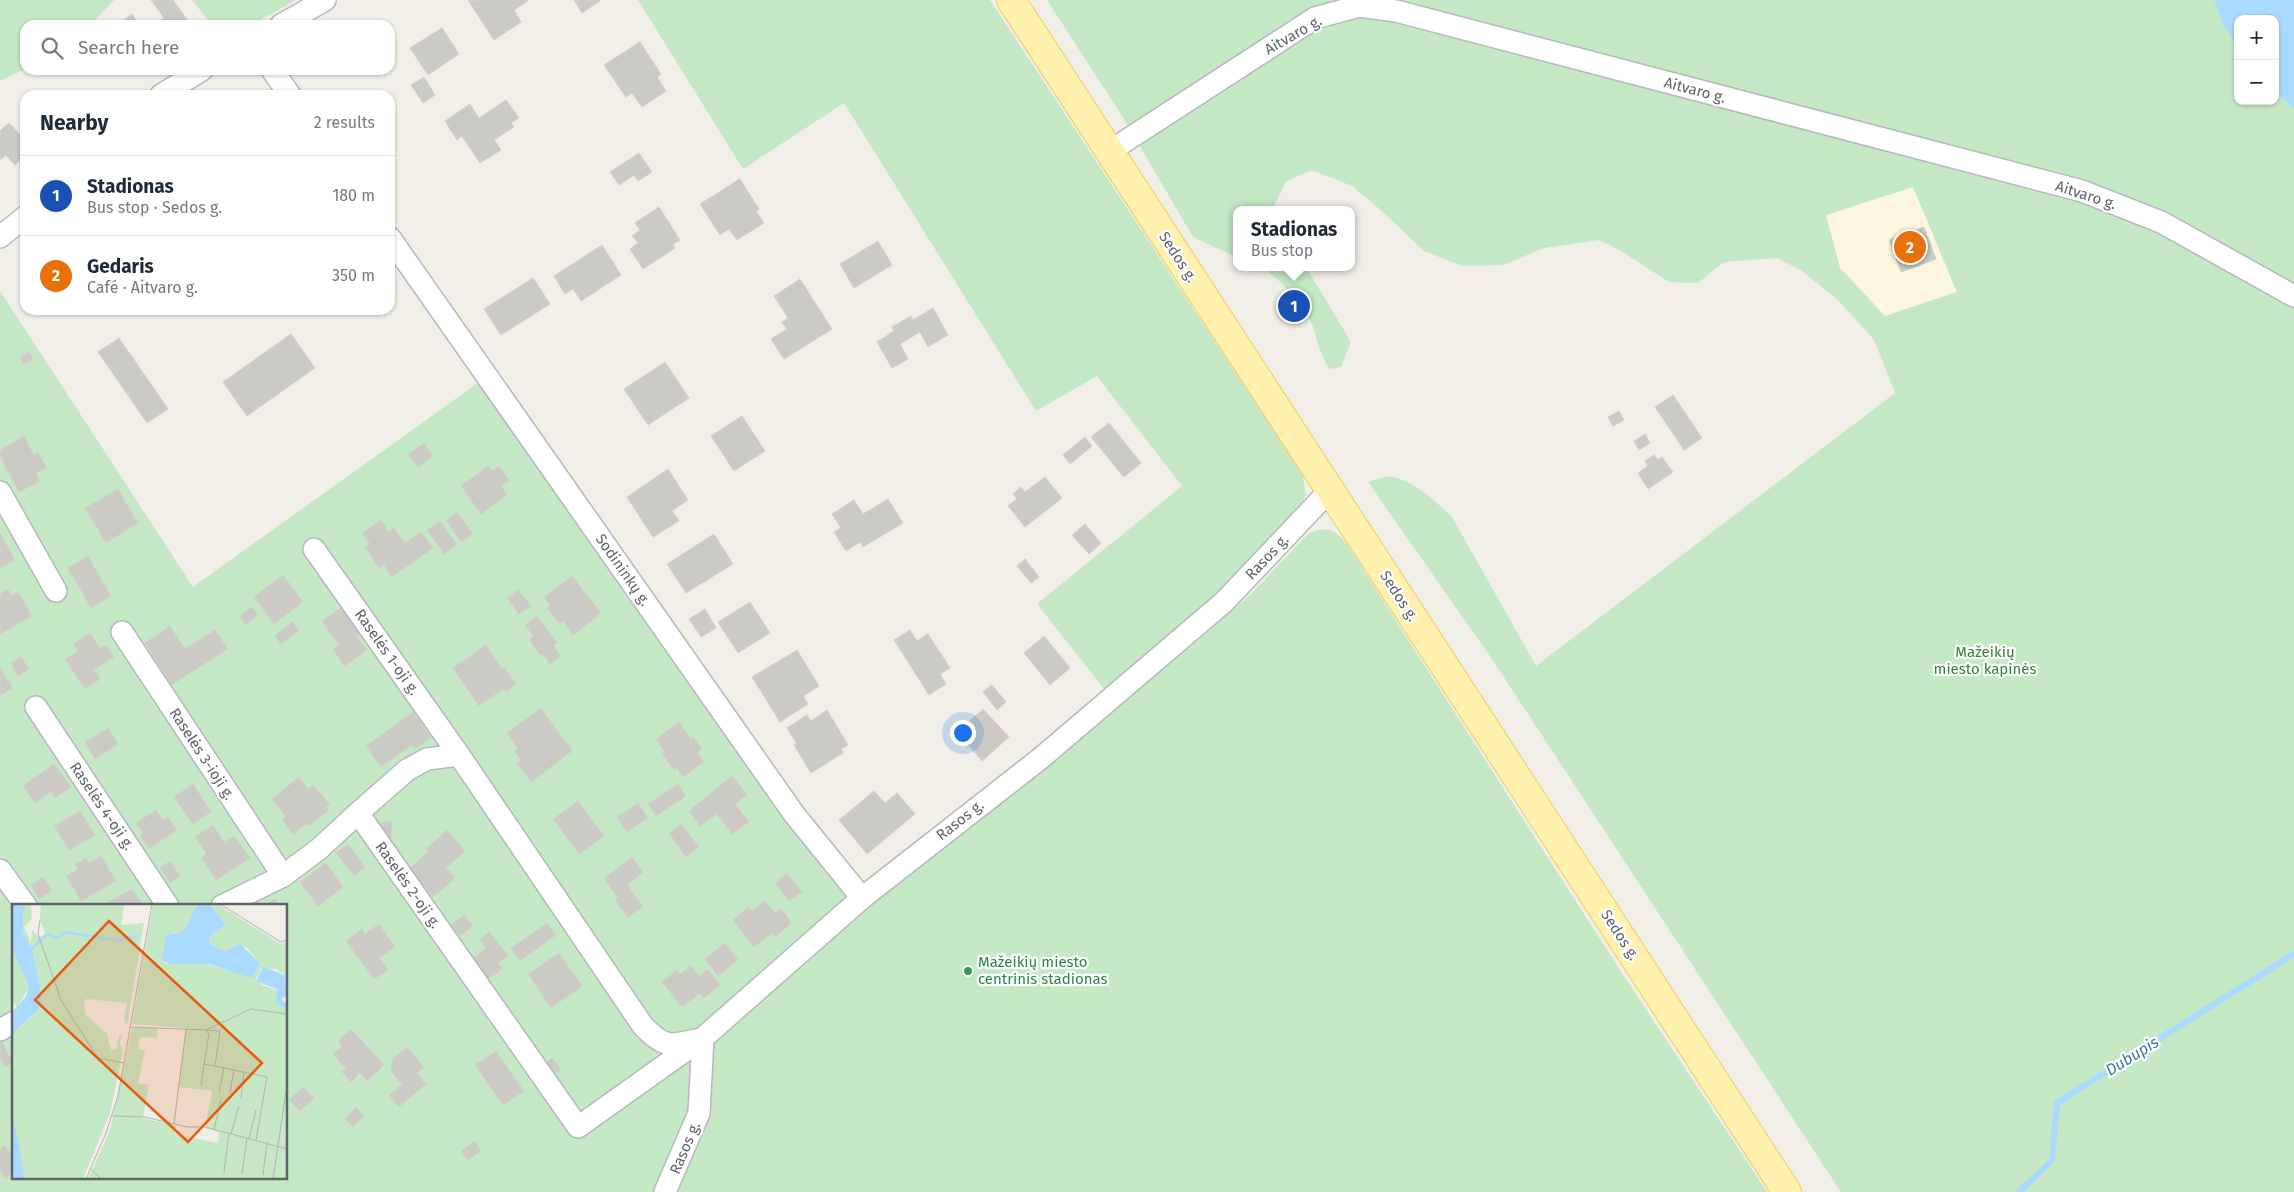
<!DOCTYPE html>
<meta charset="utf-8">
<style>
:root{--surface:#fff;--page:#f6f6f7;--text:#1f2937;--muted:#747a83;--line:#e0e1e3;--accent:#ea4335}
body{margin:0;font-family:"Fira Sans",sans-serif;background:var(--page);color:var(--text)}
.controls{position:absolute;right:15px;top:15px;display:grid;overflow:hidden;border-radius:10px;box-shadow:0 1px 4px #0004}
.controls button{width:45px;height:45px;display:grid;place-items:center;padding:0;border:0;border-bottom:1px solid var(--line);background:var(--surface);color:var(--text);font:25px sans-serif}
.you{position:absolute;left:962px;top:732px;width:18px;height:18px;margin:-12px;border:4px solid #fff;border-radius:50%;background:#1a73e8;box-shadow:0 0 0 8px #1a73e833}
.badge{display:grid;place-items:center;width:32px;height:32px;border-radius:50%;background:var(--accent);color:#fff;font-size:16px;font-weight:700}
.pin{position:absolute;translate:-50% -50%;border:2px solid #fff;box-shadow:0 1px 5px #0006}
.popup{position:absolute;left:1233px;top:206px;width:122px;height:65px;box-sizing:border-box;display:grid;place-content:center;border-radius:10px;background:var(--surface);filter:drop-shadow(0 1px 4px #0005);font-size:16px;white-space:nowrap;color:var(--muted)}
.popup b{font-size:19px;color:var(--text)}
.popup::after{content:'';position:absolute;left:50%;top:100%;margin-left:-10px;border:10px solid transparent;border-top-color:var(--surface)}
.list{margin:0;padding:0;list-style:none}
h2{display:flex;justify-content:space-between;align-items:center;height:65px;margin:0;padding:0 20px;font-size:21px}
h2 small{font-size:16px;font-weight:400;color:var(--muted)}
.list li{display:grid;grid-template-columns:32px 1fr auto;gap:15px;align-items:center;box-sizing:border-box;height:80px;padding:0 20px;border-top:1px solid var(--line)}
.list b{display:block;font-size:19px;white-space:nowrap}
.list p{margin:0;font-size:16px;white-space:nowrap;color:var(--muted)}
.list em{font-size:16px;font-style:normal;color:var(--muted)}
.icon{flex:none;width:28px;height:28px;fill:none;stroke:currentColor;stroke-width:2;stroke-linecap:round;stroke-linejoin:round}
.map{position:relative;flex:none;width:2294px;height:1192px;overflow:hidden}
.search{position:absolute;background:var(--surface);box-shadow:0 1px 4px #0004;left:20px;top:20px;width:375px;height:55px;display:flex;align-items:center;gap:12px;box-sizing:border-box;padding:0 18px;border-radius:15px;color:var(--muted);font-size:19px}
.panel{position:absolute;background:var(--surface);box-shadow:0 1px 4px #0004;left:20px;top:90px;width:375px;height:225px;border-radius:15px}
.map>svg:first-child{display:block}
.commercial{fill:#fef7e0}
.green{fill:#c5e8c5;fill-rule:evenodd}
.water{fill:#aadaff}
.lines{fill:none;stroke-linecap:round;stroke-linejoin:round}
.stream{stroke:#aadaff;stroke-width:6}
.building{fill:#cccac5;stroke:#d6d1c6}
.street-casing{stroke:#b5b8bc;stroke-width:24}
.primary-casing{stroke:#f2c960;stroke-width:30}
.street{stroke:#fff;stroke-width:21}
.primary{stroke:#fff2af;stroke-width:28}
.leisure-dot{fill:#2e9e5b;stroke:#fff;stroke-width:2}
.labels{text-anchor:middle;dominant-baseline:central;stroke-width:4.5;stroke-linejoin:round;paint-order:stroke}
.street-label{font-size:15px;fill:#5f6368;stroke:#fff}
.park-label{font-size:15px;fill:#348238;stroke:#fff}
.leisure-label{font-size:15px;fill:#27864d;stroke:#fff;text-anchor:start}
.water-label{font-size:16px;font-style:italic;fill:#4174aa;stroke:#fff}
.inset-river{fill:none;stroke:#aadaff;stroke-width:2.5}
.inset-road{fill:none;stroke:#b3b3b1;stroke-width:1}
.view{fill:#e8590c;fill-opacity:0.15;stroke:#e8590c;stroke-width:2.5}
.inset-edge{fill:none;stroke:#5f6368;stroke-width:2.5}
</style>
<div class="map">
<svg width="2294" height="1192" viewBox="0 0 2294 1192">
<rect width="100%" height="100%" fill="#f1efe8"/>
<path class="commercial" d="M1913 187 1957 292 1886 316 1840 268 1826 215Z"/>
<g class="green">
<path d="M0 0H114L90 25H25V69L0 81Z"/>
<path d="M192 0H296L251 25H212Z"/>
<path d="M638 0H990L1303 476 1306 495 1297 512 1225 589 1105 690 1037 604 1182 486 1097 376 1036 411 844 103 743 169Z"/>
<path d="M1047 0H2214L2223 25 2238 46V101H2275V91L2294 109V1192H1841L1494 662 1368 482C1375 480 1385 476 1392 477 1415 481 1436 502 1452 517L1536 666 1895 393 1874 340 1839 301 1801 270 1777 258 1724 262 1698 283 1669 282 1618 249 1599 240 1544 248 1503 265 1462 266 1424 251 1383 212 1352 186 1312 170 1286 181 1272 210H1236V257L1193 237 1124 119ZM1913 187 1957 292 1885 316 1840 268 1826 215Z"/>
<path d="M1259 267H1306L1351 342 1341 367 1330 369C1320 355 1318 343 1313 327 1306 306 1279 276 1259 267Z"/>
<path d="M0 291 193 587 493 372 871 905 1194 644 1252 593 1309 533C1326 526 1334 528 1346 543L1618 967 1767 1192H0ZM14 906H286V1178H14Z"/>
</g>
<path class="water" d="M2214 0H2294V109L2275 91V19H2238V46L2223 25Z"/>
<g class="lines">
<path class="stream" d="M2019 1192 2052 1160 2057 1103 2294 954"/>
</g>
<g class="building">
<path d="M151 0H173L191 25H154L164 18Z"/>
<path d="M468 0H529L514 10 521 22 494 40Z"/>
<path d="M574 0H601L582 13Z"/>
<path d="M132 14 139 25H117Z"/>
<path d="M442 28 459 54 428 75 410 48Z"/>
<path d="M640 42 661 74 657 77 666 91 642 107 632 93 626 97 604 65Z"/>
<path d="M424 77 435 95 423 103 411 85Z"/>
<path d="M506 100 519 118 511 123 514 127 494 140 501 150 480 163 462 136 457 140 445 121 470 104 479 118Z"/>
<path d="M9 123 25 140V156L15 165 6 155 0 160V131Z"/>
<path d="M639 153 652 172 638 181 634 175 619 185 610 172Z"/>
<path d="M740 179 759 209 756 211 764 223 737 240 729 229 720 235 700 204Z"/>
<path d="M659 207 680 240 673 244 675 248 643 269 630 249 638 243 632 236 640 230 635 223Z"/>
<path d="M1924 227 1936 259 1901 272 1889 240Z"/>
<path d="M878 241 892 265 854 288 840 264Z"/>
<path d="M602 245 621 275 581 301 573 289 565 294 554 276Z"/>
<path d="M533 278 550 304 501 335 484 309Z"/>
<path d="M800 279 832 329 784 359 771 339 787 329 782 322 788 318 774 296Z"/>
<path d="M933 308 948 335 928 347 920 332 900 344 908 359 892 368 877 342 894 331 892 327 911 316 913 320Z"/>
<path d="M291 334 315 368 247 416 223 382Z"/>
<path d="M119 338 168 409 147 423 98 352Z"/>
<path d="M29 352 33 359 24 364 20 357Z"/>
<path d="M665 362 689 398 648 425 624 389Z"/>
<path d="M1673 395 1702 438 1684 450 1655 407Z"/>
<path d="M1619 411 1624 420 1613 426 1608 417Z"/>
<path d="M742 416 765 451 734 471 711 436Z"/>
<path d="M1109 423 1141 463 1124 477 1091 437Z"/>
<path d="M1645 434 1650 443 1639 450 1634 441Z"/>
<path d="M24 436 34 455 38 453 47 468 36 473 40 481 19 492 0 456V450Z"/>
<path d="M1085 437 1092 446 1070 464 1063 455Z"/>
<path d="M424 443 433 456 418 467 408 454Z"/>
<path d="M1654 455 1658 460 1662 457 1673 472 1648 489 1638 473 1648 466 1645 461Z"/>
<path d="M488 466 492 471 499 466 509 480 501 486 507 495 481 514 461 486Z"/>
<path d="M668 469 688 500 672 511 679 521 653 537 627 497Z"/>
<path d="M1045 477 1062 498 1025 527 1008 506 1017 499 1013 494 1021 487 1025 492Z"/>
<path d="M118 489 138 523 106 543 85 508Z"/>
<path d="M888 499 903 523 863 547 860 542 846 551 834 532 841 528 832 514 854 500 863 514Z"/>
<path d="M457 512 473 534 461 542 446 520Z"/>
<path d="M381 520 389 532 394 528 405 543 421 532 433 548 392 577 384 565 379 568 365 547 370 544 362 533Z"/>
<path d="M440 521 457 545 444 554 427 530Z"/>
<path d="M1085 524 1101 543 1089 554 1072 535Z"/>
<path d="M0 533 15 560 0 568Z"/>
<path d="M714 534 733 564 686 593 667 564Z"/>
<path d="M88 556 111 596 91 608 68 568Z"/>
<path d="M1025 559 1039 577 1031 583 1017 566Z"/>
<path d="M283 575 303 602 274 624 254 597Z"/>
<path d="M572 576 601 613 573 635 563 621 560 624 547 608 550 605 544 597Z"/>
<path d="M8 589 11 596 18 592 32 616 0 634V594Z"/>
<path d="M518 590 531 606 519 614 507 598Z"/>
<path d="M750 602 770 633 738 653 718 622Z"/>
<path d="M346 604 358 621 354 624 361 634 357 637 367 650 344 666 333 649 339 645 322 621Z"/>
<path d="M252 607 258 615 246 625 240 616Z"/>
<path d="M705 609 716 628 701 637 689 619Z"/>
<path d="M537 616 557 643 553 646 561 656 550 664 542 654 540 655 529 639 533 636 525 625Z"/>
<path d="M292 622 299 630 281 644 275 636Z"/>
<path d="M170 626 185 649 215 630 228 649 171 685 145 643Z"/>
<path d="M910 630 917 641 928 634 950 668 940 674 946 684 929 695 894 640Z"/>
<path d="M90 633 100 648 106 645 114 657 94 670 100 679 85 689 65 659 78 651 73 644Z"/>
<path d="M1044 636 1070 668 1050 685 1024 653Z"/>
<path d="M486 645 502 669 504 667 516 684 506 692 503 689 479 706 453 668Z"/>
<path d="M797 650 819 686 803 696 808 704 780 722 752 677Z"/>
<path d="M21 657 29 669 18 676 11 663Z"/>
<path d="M0 667 12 688 0 696Z"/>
<path d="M992 685 1006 702 997 710 983 692Z"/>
<path d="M541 708 572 751 531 782 517 763 521 760 514 751 518 749 507 733Z"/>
<path d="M983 709 1009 737 982 761 957 732Z"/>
<path d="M827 710 848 745 841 749 843 753 811 773 794 745 797 744 787 728 807 715 811 721Z"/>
<path d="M413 712 431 738 415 749 412 745 381 767 366 746Z"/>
<path d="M679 722 691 739 693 737 702 749 697 753 704 762 683 777 677 768 674 770 662 754 665 752 656 739Z"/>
<path d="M108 728 118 744 95 759 85 742Z"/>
<path d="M54 764 71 787 55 798 51 792 35 803 23 786Z"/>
<path d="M732 776 747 795 735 804 749 822 732 834 717 814 700 826 689 811Z"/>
<path d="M299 777 308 789 313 785 330 805 327 807 329 810 309 826 307 823 293 834 282 820 286 817 272 799Z"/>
<path d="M193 784 211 812 193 824 174 797Z"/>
<path d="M678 784 686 796 656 816 648 804Z"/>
<path d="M874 791 885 803 897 793 915 814 867 854 839 820Z"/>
<path d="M578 801 604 836 579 854 553 819Z"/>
<path d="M638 803 648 818 627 832 617 817Z"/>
<path d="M156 810 163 820 168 817 177 830 149 849 140 836 143 833 136 823Z"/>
<path d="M80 811 95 835 69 850 54 826Z"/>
<path d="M381 822H392L391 839 380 838Z"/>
<path d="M681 824 699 847 686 857 669 833Z"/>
<path d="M213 825 224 842 234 836 250 858 216 880 201 858 207 854 195 837Z"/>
<path d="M447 830 465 851 446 868 455 878 433 897 409 869 428 852 426 849Z"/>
<path d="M348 844 365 867 354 876 336 853Z"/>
<path d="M101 856 116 881 81 901 66 876 78 869 75 864 86 858 89 863Z"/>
<path d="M632 857 643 872 627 885 643 906 628 917 615 900 618 898 604 879Z"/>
<path d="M170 861 180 876 170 883 160 868Z"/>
<path d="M326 863 343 887 318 906 300 882Z"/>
<path d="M787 873 802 892 789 901 775 883Z"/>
<path d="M43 877 52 891 39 899 31 885Z"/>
<path d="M132 889 144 906H107L106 903Z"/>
<path d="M275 899 279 906H263Z"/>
<path d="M765 901 775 913 781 909 792 923 775 937 772 933 754 947 733 920 749 907 752 911Z"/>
<path d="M464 915 473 926 460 936 451 925Z"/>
<path d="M547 923 556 935 520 961 511 948Z"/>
<path d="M379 924 395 947 379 958 388 970 374 979 346 941 362 929 365 934Z"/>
<path d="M489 932 508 955 498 963 503 968 488 980 471 960 486 948 480 940Z"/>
<path d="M725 943 738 960 718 976 705 959Z"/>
<path d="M559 953 582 986 551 1008 528 974Z"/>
<path d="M691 966 699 976 708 969 720 985 704 998 700 993 682 1007 662 982 677 970 680 974Z"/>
<path d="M351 1029 384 1065 367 1081 360 1073 351 1082 342 1072 346 1069 333 1054 342 1046 338 1041Z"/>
<path d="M1 1040 13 1063 5 1067 0 1057Z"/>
<path d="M407 1047 424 1067 417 1073 426 1084 399 1107 389 1095 402 1085 391 1071 393 1058Z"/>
<path d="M496 1051 524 1091 503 1105 475 1065Z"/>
<path d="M552 1058 561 1069 552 1076 543 1065Z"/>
<path d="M303 1087 314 1098 300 1111 289 1100Z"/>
<path d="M356 1107 364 1116 353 1127 345 1119Z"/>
<path d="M475 1141 481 1151 468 1160 461 1151Z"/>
<path d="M5 1145 14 1158V1172L5 1178 0 1171V1149Z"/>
</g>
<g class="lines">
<defs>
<g id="street">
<path d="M281 25 325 0"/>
<path d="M272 70 290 95"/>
<path d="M161 95 202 70"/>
<path d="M1110 151 1315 18 1359 6 1396 11 2082 191 2161 222 2294 296"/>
<path d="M0 237 25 217"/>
<path d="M390 238 794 814 862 898"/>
<path d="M0 492 56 591"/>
<path d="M314 549 459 755"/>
<path d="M122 632 283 876"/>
<path d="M36 707 168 906"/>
<path d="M358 813 407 770 427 759 459 755 643 1026C663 1046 668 1047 695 1040"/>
<path d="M0 870 26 906"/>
<path d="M222 906 283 876 319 849 358 813 578 1127 703 1038"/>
<path d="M0 1030 14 1022"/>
<path d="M665 1192 699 1113 703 1038 862 898 1041 758 1224 602 1331 489"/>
</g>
<path id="primary" d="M1011 0 1787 1192"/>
</defs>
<use href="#street" class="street-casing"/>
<use href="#primary" class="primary-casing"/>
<use href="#street" class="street"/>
<use href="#primary" class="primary"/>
</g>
<circle class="leisure-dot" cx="968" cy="971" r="5"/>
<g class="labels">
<g class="street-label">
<text transform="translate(1293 35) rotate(-30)">Aitvaro g.</text>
<text transform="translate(1695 90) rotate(15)">Aitvaro g.</text>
<text transform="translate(2086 195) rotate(18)">Aitvaro g.</text>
<text transform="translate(1178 257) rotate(57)">Sedos g.</text>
<text transform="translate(1267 557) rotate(-47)">Rasos g.</text>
<text transform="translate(623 570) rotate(55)">Sodininkų g.</text>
<text transform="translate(1399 596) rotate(57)">Sedos g.</text>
<text transform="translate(387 652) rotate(55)">Raselės 1-oji g.</text>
<text transform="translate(202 754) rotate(57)">Raselės 3-ioji g.</text>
<text transform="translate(102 806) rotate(56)">Raselės 4-oji g.</text>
<text transform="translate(960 820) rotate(-38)">Rasos g.</text>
<text transform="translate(408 885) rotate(55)">Raselės 2-oji g.</text>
<text transform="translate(1620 935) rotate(57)">Sedos g.</text>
<text transform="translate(685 1148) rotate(-67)">Rasos g.</text>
</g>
<g class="park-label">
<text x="1985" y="652">Mažeikių<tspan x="1985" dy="17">miesto kapinės</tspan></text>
</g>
<g class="leisure-label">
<text x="978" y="962">Mažeikių miesto<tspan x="978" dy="17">centrinis stadionas</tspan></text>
</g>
<g class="water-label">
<text transform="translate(2132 1056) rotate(-32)">Dubupis</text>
</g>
</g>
<g transform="translate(12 904)">
<rect width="275" height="275" fill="#f1efe8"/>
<path d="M12 0H18L20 8 19 17 12 22 19 38 20 26 27 33 33 30 28 15 29 0H112L109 21 132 19 115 121 112 114 115 99 74 95 72 99 74 111 95 130 99 146 105 145 107 132 110 131 108 138 111 148 98 209 71 275H12L0 208V130L21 111 30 93 20 44 11 29ZM141 0H186L175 24 170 29 161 28 150 56 155 60 191 59 218 67 248 59 234 43 213 47 197 40 198 32 214 20 197 0H205L269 40 275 38V72L264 65 249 64 244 75 250 81 265 86 264 95 275 105V275H76L98 226 120 124H145V134L128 133 126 145 133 147 126 179 137 181 131 214 164 222 163 230 166 231 206 239 207 228 193 224 200 187 166 183 174 124 120 120ZM0 44 17 83 5 103 0 97Z" fill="#c5e8c5"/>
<path d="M0 0H12L11 29 20 44 30 93 26 106 0 130V108L13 94 17 83 0 44ZM186 0H197L214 20 198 32 197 40 213 47 228 40 248 59 240 74 197 60H158L150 56 154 31 172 27ZM251 62 275 72V92L269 95 275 100V105L264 98 265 85 244 77ZM0 208 11 264 12 275H2L0 266Z" fill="#aadaff"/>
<path class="inset-river" d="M19 45 36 30 46 34 53 28 108 37 111 34 127 33"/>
<path class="inset-road" d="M208 0 269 38 275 36M28 16 26 30 49 96 86 154 112 159M118 123 194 126 239 105 275 110M194 126 208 127 203 162 255 173 244 236M194 126 197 130 192 160 203 162M189 182 192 160M207 189 212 163M218 189 222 165M229 195 232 168M100 212 133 213 175 223H193L275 245M162 220 174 125M202 225 209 196M219 230 227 202M237 234 244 206M78 264 89 275M212 269 217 229M230 270 235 234M251 271 255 238M74 275 94 229 106 192 140 0M261 275 275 181"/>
<path class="view" d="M97 17 250 159 176 238 23 96Z"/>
<rect width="275" height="275" class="inset-edge"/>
</g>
</svg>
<div class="controls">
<button>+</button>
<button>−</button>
</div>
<div class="you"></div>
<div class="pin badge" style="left:1294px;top:306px;background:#1a4fb4">1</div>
<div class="popup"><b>Stadionas</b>Bus stop</div>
<div class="pin badge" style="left:1910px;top:247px;background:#e8710a">2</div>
<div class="search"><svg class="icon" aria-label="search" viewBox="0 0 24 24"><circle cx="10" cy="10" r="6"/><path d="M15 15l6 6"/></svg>Search here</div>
<section class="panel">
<h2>Nearby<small>2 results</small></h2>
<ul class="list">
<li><span class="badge" style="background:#1a4fb4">1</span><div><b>Stadionas</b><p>Bus stop · Sedos g.</p></div><em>180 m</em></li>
<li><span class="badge" style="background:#e8710a">2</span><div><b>Gedaris</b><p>Café · Aitvaro g.</p></div><em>350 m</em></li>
</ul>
</section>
</div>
